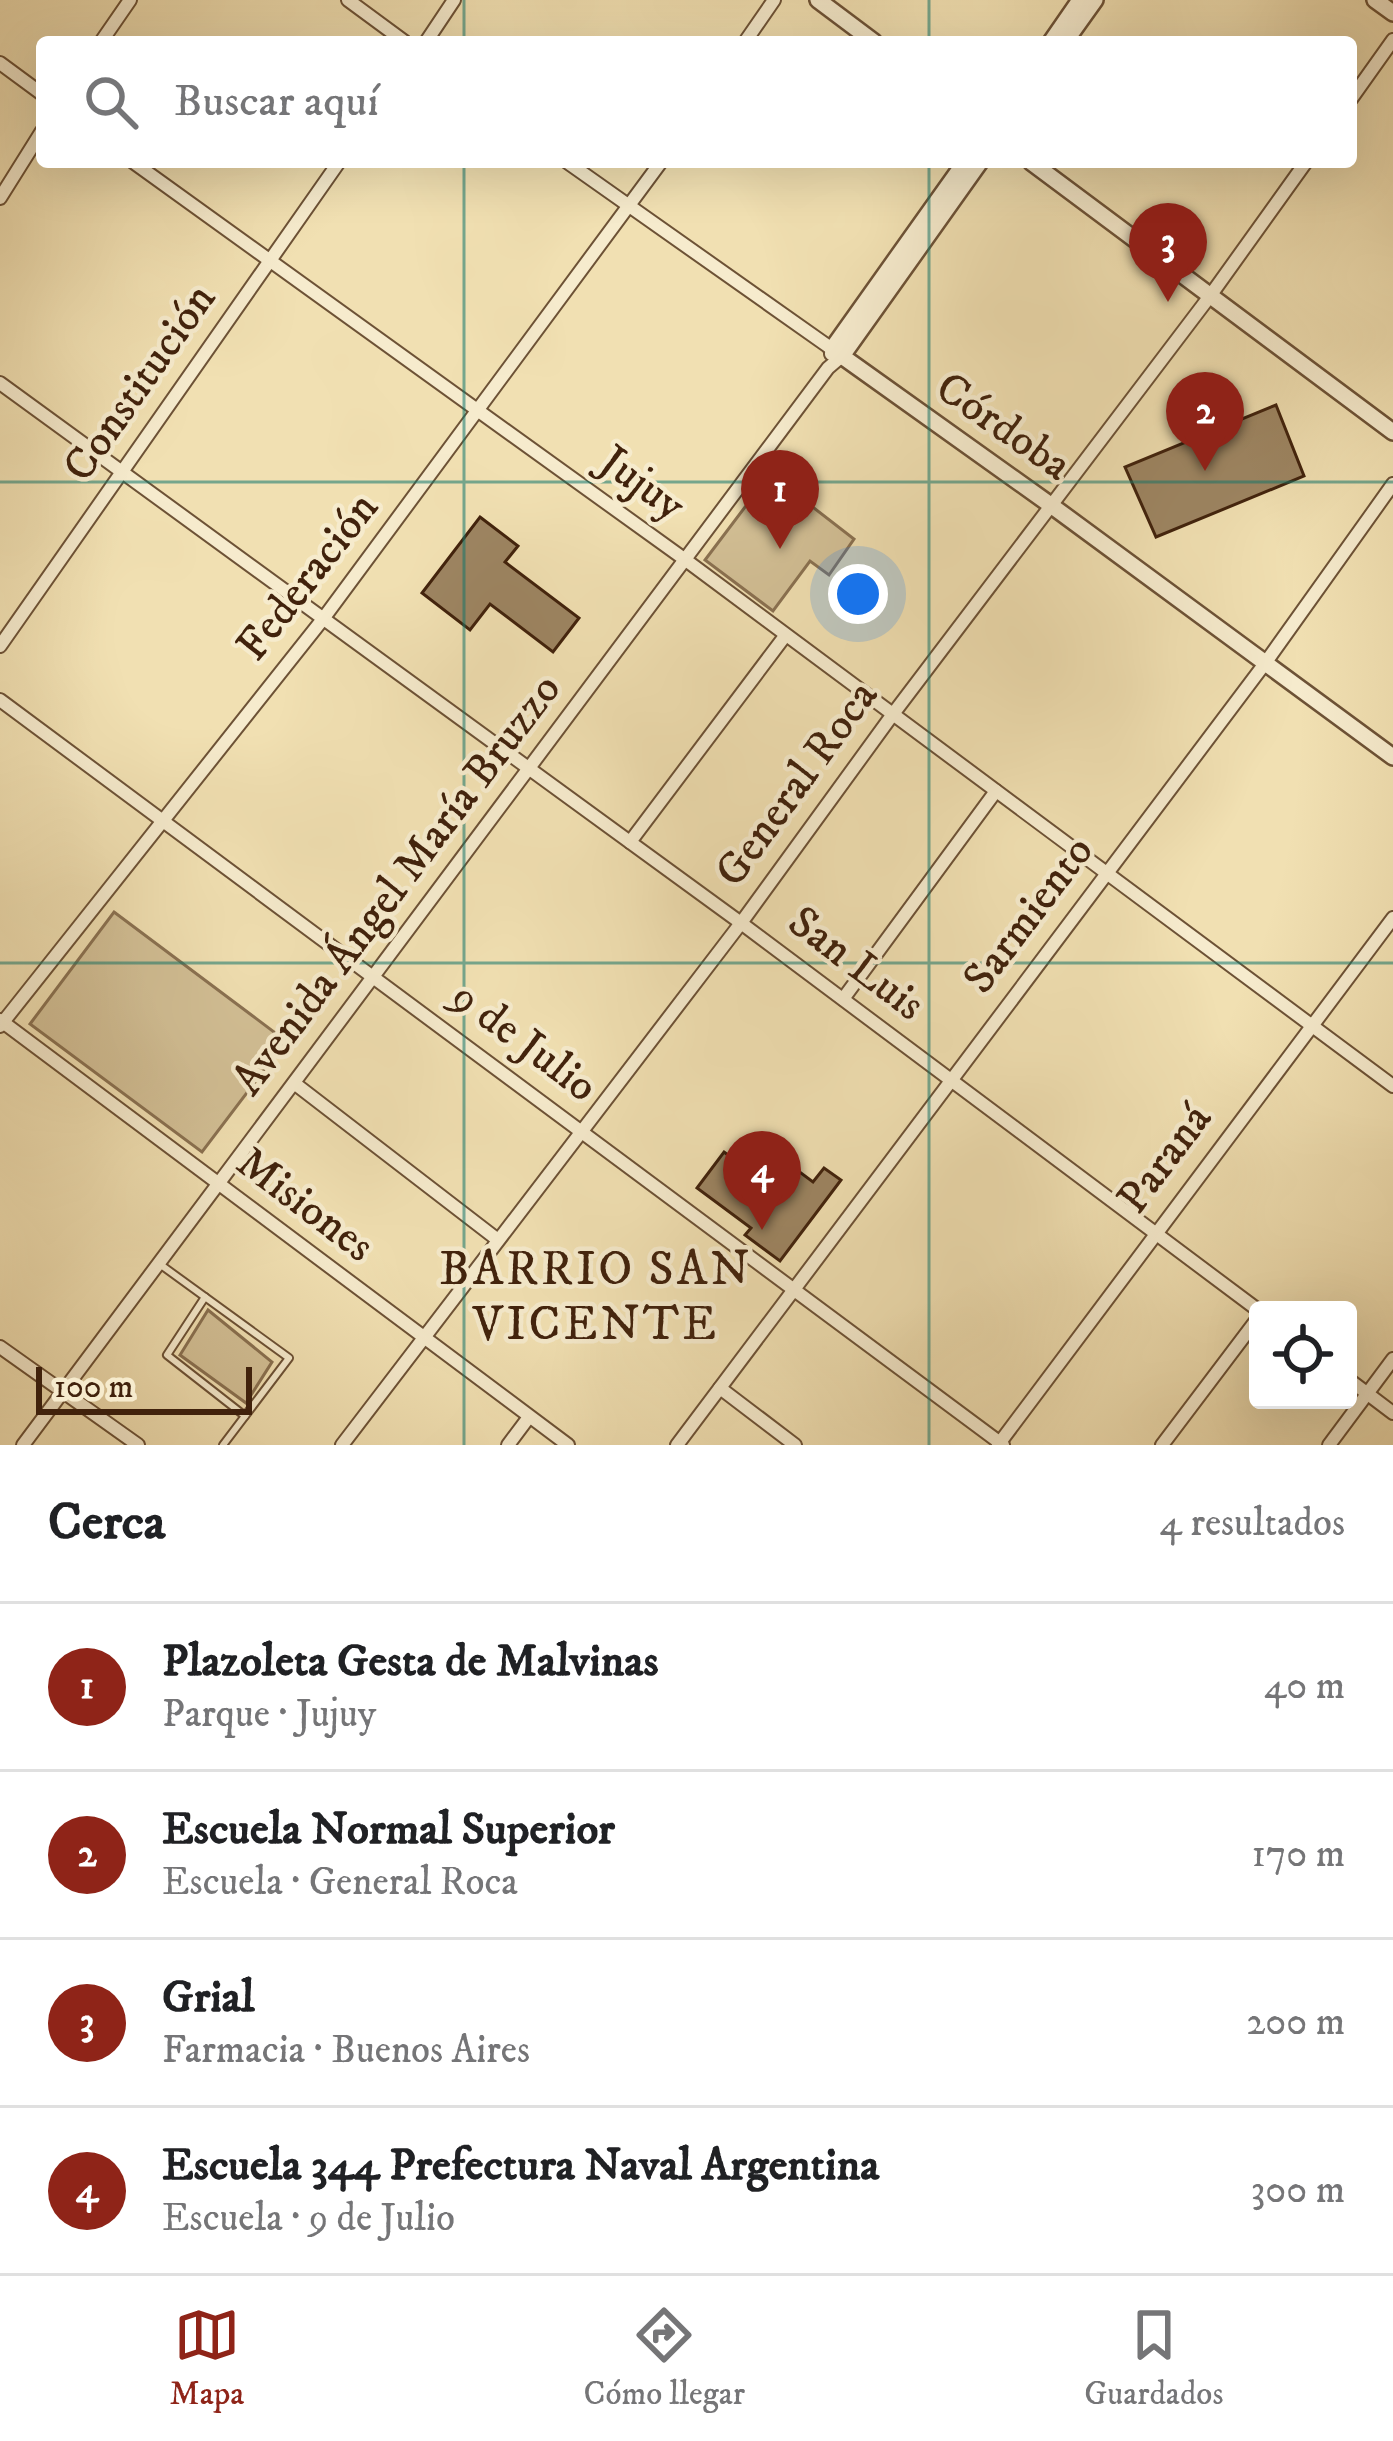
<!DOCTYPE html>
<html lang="es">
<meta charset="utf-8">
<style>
:root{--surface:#fff;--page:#f6f6f6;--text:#202124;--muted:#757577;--line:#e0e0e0;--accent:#8f2418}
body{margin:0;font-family:"IM FELL DW Pica",serif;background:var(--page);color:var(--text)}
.controls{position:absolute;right:36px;bottom:36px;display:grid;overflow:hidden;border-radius:12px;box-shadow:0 12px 48px #0002}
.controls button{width:108px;height:108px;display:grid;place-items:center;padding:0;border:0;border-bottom:3px solid var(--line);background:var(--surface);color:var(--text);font:60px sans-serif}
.scale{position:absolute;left:36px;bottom:30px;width:216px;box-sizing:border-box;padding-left:12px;border:6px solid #41220c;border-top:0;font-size:33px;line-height:42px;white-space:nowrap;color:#41220c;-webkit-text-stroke:9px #f6ebcd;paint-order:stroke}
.you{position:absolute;left:858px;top:594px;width:42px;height:42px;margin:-30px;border:9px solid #fff;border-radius:50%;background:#1a73e8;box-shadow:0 0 0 18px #1a73e833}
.badge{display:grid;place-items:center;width:78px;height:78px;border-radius:50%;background:var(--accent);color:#fff;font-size:39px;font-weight:700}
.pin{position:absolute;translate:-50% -99px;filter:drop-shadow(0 3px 6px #0008)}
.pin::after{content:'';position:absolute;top:63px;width:42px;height:36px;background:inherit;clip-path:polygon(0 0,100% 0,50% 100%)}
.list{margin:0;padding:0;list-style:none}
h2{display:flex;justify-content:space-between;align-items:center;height:156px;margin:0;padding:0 48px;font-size:51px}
h2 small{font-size:39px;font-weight:400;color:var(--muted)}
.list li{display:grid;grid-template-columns:78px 1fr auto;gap:36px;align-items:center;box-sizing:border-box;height:168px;padding:0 48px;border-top:3px solid var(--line)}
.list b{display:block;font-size:45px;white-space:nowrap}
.list p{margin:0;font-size:39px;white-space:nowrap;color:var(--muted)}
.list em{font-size:39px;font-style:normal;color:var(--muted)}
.icon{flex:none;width:66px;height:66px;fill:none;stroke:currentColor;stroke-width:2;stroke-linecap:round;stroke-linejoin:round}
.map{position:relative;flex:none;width:1393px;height:1445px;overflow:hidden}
.search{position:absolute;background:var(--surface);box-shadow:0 12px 48px #0002;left:36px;right:36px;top:36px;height:132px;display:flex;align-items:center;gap:30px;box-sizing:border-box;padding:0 42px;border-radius:12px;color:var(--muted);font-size:45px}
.sheet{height:828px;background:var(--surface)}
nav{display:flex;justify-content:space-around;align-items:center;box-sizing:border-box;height:168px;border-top:3px solid var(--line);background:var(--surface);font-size:33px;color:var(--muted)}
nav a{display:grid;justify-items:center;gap:6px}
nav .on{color:var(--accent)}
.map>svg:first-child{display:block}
.green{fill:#d3c096;stroke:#8a7151;stroke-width:3}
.building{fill:#9d8562;stroke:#41220c;stroke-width:3}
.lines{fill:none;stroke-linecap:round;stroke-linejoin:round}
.service-casing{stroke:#6d5236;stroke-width:10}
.minor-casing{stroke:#6d5236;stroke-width:16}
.tertiary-casing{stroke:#6d5236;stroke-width:20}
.service{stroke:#f6ebcd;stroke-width:6}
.minor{stroke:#f6ebcd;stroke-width:12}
.tertiary{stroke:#f6ebcd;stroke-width:15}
.grid{fill:none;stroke:#0f766e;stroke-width:3;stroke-opacity:0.55}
.labels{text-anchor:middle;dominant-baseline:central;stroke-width:9;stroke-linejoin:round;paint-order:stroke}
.street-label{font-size:45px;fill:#41220c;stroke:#f6ebcd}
.neighbourhood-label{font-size:48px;letter-spacing:3px;fill:#41220c;stroke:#f6ebcd}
</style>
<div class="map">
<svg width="1393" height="1445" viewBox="0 0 1393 1445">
<rect width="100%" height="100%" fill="#f1e0b2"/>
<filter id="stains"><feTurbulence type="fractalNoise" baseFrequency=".00167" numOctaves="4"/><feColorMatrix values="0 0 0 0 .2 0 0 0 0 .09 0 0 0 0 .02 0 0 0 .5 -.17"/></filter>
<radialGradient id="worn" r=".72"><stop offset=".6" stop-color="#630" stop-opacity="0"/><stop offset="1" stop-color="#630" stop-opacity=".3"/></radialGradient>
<g class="green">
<path d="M770 474 854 539 829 575 810 561 773 611 705 560Z"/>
<path d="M114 912 286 1041 202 1152 30 1024Z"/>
<path d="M208 1310 272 1362 246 1403 180 1355Z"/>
</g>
<g class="building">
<path d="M1276 405 1304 476 1156 537 1125 467Z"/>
<path d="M480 517 518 546 505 562 579 618 553 652 490 604 470 630 422 593Z"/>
<path d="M724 1152 775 1191 793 1167 813 1182 824 1168 841 1180 780 1261 745 1235 751 1228 697 1188Z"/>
</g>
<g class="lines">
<defs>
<g id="service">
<path d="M161 1265 289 1358 223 1445"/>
<path d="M205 1297 167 1355 245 1416"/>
</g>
<g id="minor">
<path d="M348 0 405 42"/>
<path d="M101 42 130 0"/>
<path d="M426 42 454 0"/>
<path d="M745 42 774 0"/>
<path d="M0 63 42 94"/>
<path d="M1351 99 1393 40"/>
<path d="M133 162 687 561 1393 1086"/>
<path d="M567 162 832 349 831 354"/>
<path d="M0 198 42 131"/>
<path d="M0 383 741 923 1258 1310"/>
<path d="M0 646 339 162"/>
<path d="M0 700 1003 1445"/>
<path d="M630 842 785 636"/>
<path d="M843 999 996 791"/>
<path d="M0 1020 568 1445"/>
<path d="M0 1026 323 619 661 162"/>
<path d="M294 1083 498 1240"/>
<path d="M0 1347 138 1445"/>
<path d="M1348 1379 1393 1413"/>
<path d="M720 1388 795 1445"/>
<path d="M23 1445 828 368 842 356"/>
<path d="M342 1445 741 923 893 714 1210 296 1306 162"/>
<path d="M508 1445 529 1417"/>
<path d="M677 1445 1266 662 1393 484"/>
<path d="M998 1445 1393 918"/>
<path d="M1162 1445 1258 1318"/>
<path d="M1329 1445 1393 1359"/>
</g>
<g id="tertiary">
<path d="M818 0 874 42"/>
<path d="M1375 0 1393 13"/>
<path d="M1051 42 1080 0"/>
<path d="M1065 42 1095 0"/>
<path d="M965 162 832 349 1052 506 1393 757"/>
<path d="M1031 162 1393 432"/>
<path d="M842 356 980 162"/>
</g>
</defs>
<use href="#service" class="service-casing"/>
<use href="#minor" class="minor-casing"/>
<use href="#tertiary" class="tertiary-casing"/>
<use href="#service" class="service"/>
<use href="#minor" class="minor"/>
<use href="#tertiary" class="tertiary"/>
</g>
<path class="grid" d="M464 0V42M929 0V42M464 162V1445M929 162V1445M0 482H1393M0 963H1393"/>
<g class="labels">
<g class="street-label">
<text transform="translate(140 383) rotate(-55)">Constitución</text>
<text transform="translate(1003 427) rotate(35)">Córdoba</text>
<text transform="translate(642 484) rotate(36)">Jujuy</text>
<text transform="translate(308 577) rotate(-52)">Federación</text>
<text transform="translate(797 784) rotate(-54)">General Roca</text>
<text transform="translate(397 885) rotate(-53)">Avenida Ángel María Bruzzo</text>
<text transform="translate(1029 915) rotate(-53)">Sarmiento</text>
<text transform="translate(856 964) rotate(37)">San Luis</text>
<text transform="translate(524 1042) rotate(37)">9 de Julio</text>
<text transform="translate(1165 1159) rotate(-53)">Paraná</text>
<text transform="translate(305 1205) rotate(37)">Misiones</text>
</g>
<g class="neighbourhood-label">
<text x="596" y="1270">BARRIO SAN<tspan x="596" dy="55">VICENTE</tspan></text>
</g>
</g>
<rect width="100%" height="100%" filter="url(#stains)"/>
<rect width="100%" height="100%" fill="url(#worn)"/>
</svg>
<div class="controls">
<button><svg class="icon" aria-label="locate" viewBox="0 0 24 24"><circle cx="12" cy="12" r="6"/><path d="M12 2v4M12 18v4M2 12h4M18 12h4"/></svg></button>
</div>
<div class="scale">100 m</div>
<div class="you"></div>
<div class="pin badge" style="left:780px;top:549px">1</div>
<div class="pin badge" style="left:1205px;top:471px">2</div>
<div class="pin badge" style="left:1168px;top:302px">3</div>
<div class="pin badge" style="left:762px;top:1230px">4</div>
<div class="search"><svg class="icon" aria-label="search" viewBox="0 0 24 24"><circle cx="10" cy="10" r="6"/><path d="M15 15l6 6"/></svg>Buscar aquí</div>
</div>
<section class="sheet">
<h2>Cerca<small>4 resultados</small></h2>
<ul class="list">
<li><span class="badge">1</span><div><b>Plazoleta Gesta de Malvinas</b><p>Parque · Jujuy</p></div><em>40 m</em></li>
<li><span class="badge">2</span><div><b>Escuela Normal Superior</b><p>Escuela · General Roca</p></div><em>170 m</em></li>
<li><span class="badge">3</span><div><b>Grial</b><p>Farmacia · Buenos Aires</p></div><em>200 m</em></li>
<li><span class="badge">4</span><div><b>Escuela 344 Prefectura Naval Argentina</b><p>Escuela · 9 de Julio</p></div><em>300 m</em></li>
</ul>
</section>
<nav>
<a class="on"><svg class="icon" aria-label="map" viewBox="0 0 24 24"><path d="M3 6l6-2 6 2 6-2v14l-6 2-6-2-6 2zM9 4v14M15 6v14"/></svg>Mapa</a>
<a><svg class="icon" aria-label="directions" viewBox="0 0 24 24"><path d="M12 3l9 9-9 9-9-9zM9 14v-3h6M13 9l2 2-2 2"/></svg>Cómo llegar</a>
<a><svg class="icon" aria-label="saved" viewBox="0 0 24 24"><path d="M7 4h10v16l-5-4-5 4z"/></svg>Guardados</a>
</nav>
